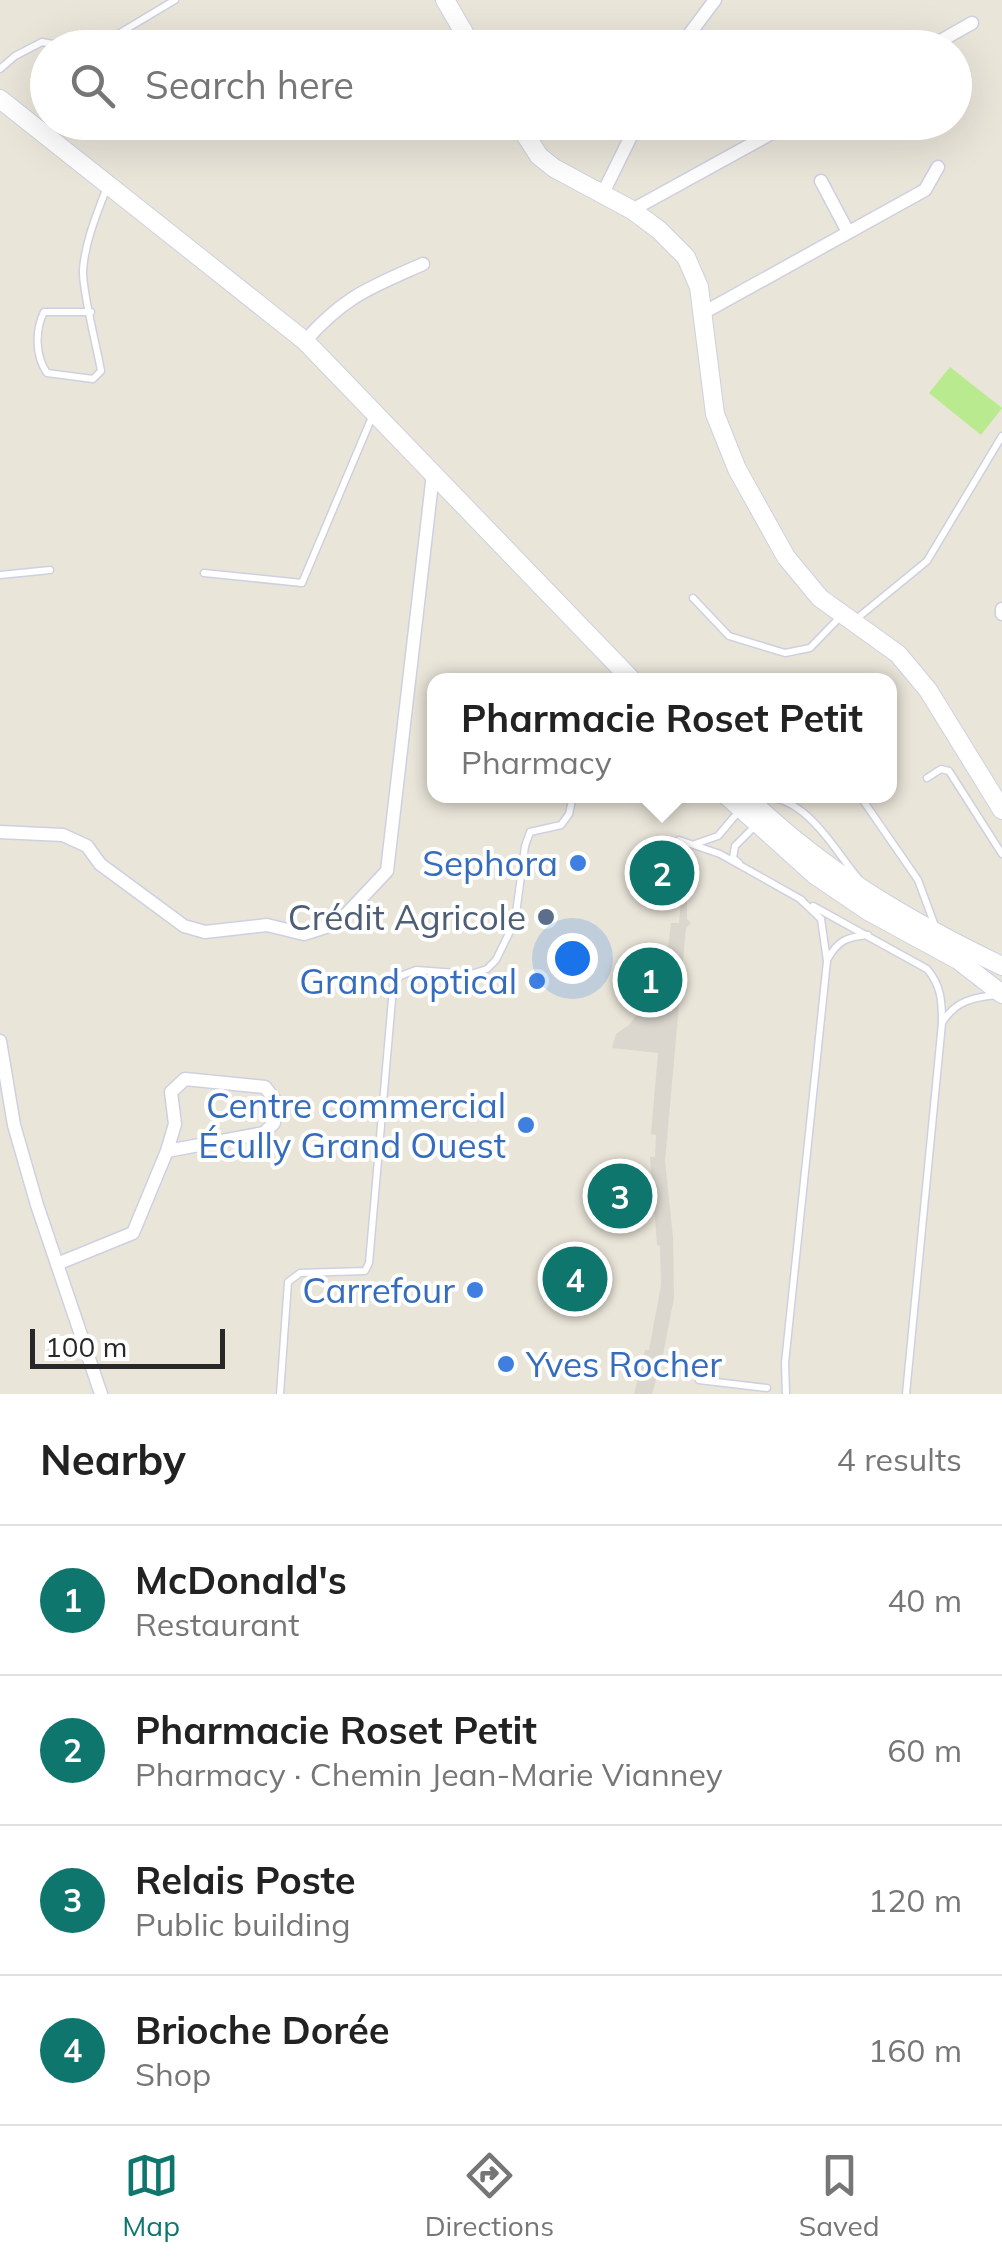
<!DOCTYPE html>
<meta charset="utf-8">
<style>
:root{--surface:#fff;--page:#f6f6f6;--text:#222;--muted:#767676;--line:#e0e0e0;--accent:#0f766e}
body{margin:0;font-family:Mulish,sans-serif;background:var(--page);color:var(--text)}
.scale{position:absolute;left:30px;bottom:25px;width:195px;box-sizing:border-box;padding-left:10px;border:5px solid #282828;border-top:0;font-size:28px;line-height:35px;white-space:nowrap;color:#282828;-webkit-text-stroke:8px #fff;paint-order:stroke}
.you{position:absolute;left:572px;top:958px;width:35px;height:35px;margin:-25px;border:8px solid #fff;border-radius:50%;background:#1a73e8;box-shadow:0 0 0 15px #1a73e833}
.badge{display:grid;place-items:center;width:65px;height:65px;border-radius:50%;background:var(--accent);color:#fff;font-size:32px;font-weight:700}
.pin{position:absolute;translate:-50% -50%;border:5px solid #fff;box-shadow:0 2px 10px #0006}
.popup{position:absolute;left:427px;top:673px;width:470px;height:130px;box-sizing:border-box;display:grid;place-content:center;border-radius:20px;background:var(--surface);filter:drop-shadow(0 2px 8px #0005);font-size:32px;white-space:nowrap;color:var(--muted)}
.popup b{font-size:38px;color:var(--text)}
.popup::after{content:'';position:absolute;left:50%;top:100%;margin-left:-20px;border:20px solid transparent;border-top-color:var(--surface)}
.list{margin:0;padding:0;list-style:none}
h2{display:flex;justify-content:space-between;align-items:center;height:130px;margin:0;padding:0 40px;font-size:42px}
h2 small{font-size:32px;font-weight:400;color:var(--muted)}
.list li{display:grid;grid-template-columns:65px 1fr auto;gap:30px;align-items:center;box-sizing:border-box;height:150px;padding:0 40px;border-top:2px solid var(--line)}
.list b{display:block;font-size:38px;white-space:nowrap}
.list p{margin:0;font-size:32px;white-space:nowrap;color:var(--muted)}
.list em{font-size:32px;font-style:normal;color:var(--muted)}
.icon{flex:none;width:55px;height:55px;fill:none;stroke:currentColor;stroke-width:2;stroke-linecap:round;stroke-linejoin:round}
.map{position:relative;flex:none;width:1002px;height:1394px;overflow:hidden}
.search{position:absolute;background:var(--surface);box-shadow:0 10px 40px #0002;left:30px;right:30px;top:30px;height:110px;display:flex;align-items:center;gap:25px;box-sizing:border-box;padding:0 35px;border-radius:55px;color:var(--muted);font-size:38px}
.sheet{height:730px;background:var(--surface)}
nav{display:flex;justify-content:space-around;align-items:center;box-sizing:border-box;height:140px;border-top:2px solid var(--line);background:var(--surface);font-size:28px;color:var(--muted)}
nav a{display:grid;justify-items:center;gap:5px}
nav .on{color:var(--accent)}
.map>svg:first-child{display:block}
.pitch{fill:#baea8f}
.plaza{fill:#dbd7cf}
.lines{fill:none;stroke-linecap:round;stroke-linejoin:round}
.lane-casing{stroke:#ced0e1;stroke-width:9}
.street-casing{stroke:#ced0e1;stroke-width:15}
.secondary-casing{stroke:#ced0e1;stroke-width:20}
.lane{stroke:#fff;stroke-width:6}
.street{stroke:#fff;stroke-width:12}
.secondary{stroke:#fff;stroke-width:18}
.shop-dot{fill:#3f7fe0;stroke:#fff;stroke-width:4}
.service-dot{fill:#5c6f8a;stroke:#fff;stroke-width:4}
.labels{text-anchor:middle;dominant-baseline:central;stroke-width:8;stroke-linejoin:round;paint-order:stroke}
.shop-label{font-size:35px;fill:#366cbe;stroke:#fff;text-anchor:end}
.service-label{font-size:35px;fill:#4e5e75;stroke:#fff;text-anchor:end}
</style>
<div class="map">
<svg width="1002" height="1394" viewBox="0 0 1002 1394">
<rect width="100%" height="100%" fill="#eae5d9"/>
<path class="pitch" d="M950 367 1002 408 981 435 929 393Z"/>
<path class="plaza" d="M678 853 693 857V870L687 898V919L691 923 686 928 665 1161 673 1237 674 1298 662 1360 652 1394H634L645 1350H649L661 1285 660 1246 657 1245 650 1157H655L656 1135 651 1134 658 1053 612 1048 616 1034 629 1025 664 981 671 923H679L681 898 674 896Z"/>
<g class="lines">
<defs>
<g id="lane">
<path d="M87 48 98 46 175 0"/>
<path d="M0 69 15 56 42 42 75 48"/>
<path d="M91 312H44C35 330 35 356 47 373L93 379 101 371C97 347 82 291 83 270 85 242 97 213 107 187"/>
<path d="M204 573 302 583 372 417"/>
<path d="M0 575 50 570"/>
<path d="M693 598 729 636 785 653 810 648 841 616"/>
<path d="M855 620 927 561 1002 436"/>
<path d="M927 778 941 769 949 771 1002 854"/>
<path d="M860 796 918 880 935 926"/>
<path d="M752 800C799 784 832 847 858 878"/>
<path d="M679 840 720 854 802 900"/>
<path d="M695 844 718 836 739 811"/>
<path d="M739 863 733 858 735 846 755 826"/>
<path d="M813 906 927 969C941 985 942 1001 942 1022"/>
<path d="M827 960C838 940 847 937 868 935"/>
<path d="M699 1380 767 1388"/>
<path d="M280 1394 288 1282 300 1273 365 1271 369 1263 393 988 400 976 416 970 471 974 487 969 496 960 515 921 525 846 530 832 561 825 569 814 573 796"/>
<path d="M786 1394 785 1363 827 961 821 919 801 900"/>
<path d="M906 1394 942 1023C955 1001 973 997 998 995"/>
</g>
<g id="street">
<path d="M679 48 715 0"/>
<path d="M928 48 972 23"/>
<path d="M821 181 848 232"/>
<path d="M603 193 638 122"/>
<path d="M632 210 792 122"/>
<path d="M703 313 925 190 938 167"/>
<path d="M305 341C345 296 369 288 423 264"/>
<path d="M1002 609V614"/>
<path d="M0 832 63 835 87 846 100 864 184 926 205 932 267 925 304 934 338 923 387 871 433 474"/>
<path d="M0 1041 14 1125 37 1205 101 1394"/>
<path d="M57 1264 133 1233 167 1151 264 1133 274 1123 275 1100 265 1087 185 1079 171 1092 175 1124 167 1151"/>
</g>
<g id="secondary">
<path d="M445 0 473 48"/>
<path d="M0 99 305 341 632 680"/>
<path d="M517 122 539 156 554 168 632 210 659 230 686 257 699 287 715 414 737 469 786 557 820 598 898 654 928 690 1002 810"/>
<path d="M727 796 815 875 868 911 958 960 1002 994"/>
<path d="M746 796C820 869 908 921 1002 966"/>
</g>
</defs>
<use href="#lane" class="lane-casing"/>
<use href="#street" class="street-casing"/>
<use href="#secondary" class="secondary-casing"/>
<use href="#lane" class="lane"/>
<use href="#street" class="street"/>
<use href="#secondary" class="secondary"/>
</g>
<g class="shop-dot">
<circle cx="578" cy="863" r="10"/>
<circle cx="537" cy="981" r="10"/>
<circle cx="526" cy="1125" r="10"/>
<circle cx="475" cy="1290" r="10"/>
<circle cx="506" cy="1364" r="10"/>
</g>
<circle class="service-dot" cx="546" cy="917" r="10"/>
<g class="labels">
<g class="shop-label">
<text x="558" y="863">Sephora</text>
<text x="517" y="981">Grand optical</text>
<text x="506" y="1105">Centre commercial<tspan x="506" dy="40">Écully Grand Ouest</tspan></text>
<text x="455" y="1290">Carrefour</text>
<text x="526" y="1364" text-anchor="start">Yves Rocher</text>
</g>
<g class="service-label">
<text x="526" y="917">Crédit Agricole</text>
</g>
</g>
</svg>
<div class="scale">100 m</div>
<div class="you"></div>
<div class="pin badge" style="left:650px;top:980px">1</div>
<div class="pin badge" style="left:662px;top:873px">2</div>
<div class="popup"><b>Pharmacie Roset Petit</b>Pharmacy</div>
<div class="pin badge" style="left:620px;top:1196px">3</div>
<div class="pin badge" style="left:575px;top:1279px">4</div>
<div class="search"><svg class="icon" aria-label="search" viewBox="0 0 24 24"><circle cx="10" cy="10" r="6"/><path d="M15 15l6 6"/></svg>Search here</div>
</div>
<section class="sheet">
<h2>Nearby<small>4 results</small></h2>
<ul class="list">
<li><span class="badge">1</span><div><b>McDonald's</b><p>Restaurant</p></div><em>40 m</em></li>
<li><span class="badge">2</span><div><b>Pharmacie Roset Petit</b><p>Pharmacy · Chemin Jean-Marie Vianney</p></div><em>60 m</em></li>
<li><span class="badge">3</span><div><b>Relais Poste</b><p>Public building</p></div><em>120 m</em></li>
<li><span class="badge">4</span><div><b>Brioche Dorée</b><p>Shop</p></div><em>160 m</em></li>
</ul>
</section>
<nav>
<a class="on"><svg class="icon" aria-label="map" viewBox="0 0 24 24"><path d="M3 6l6-2 6 2 6-2v14l-6 2-6-2-6 2zM9 4v14M15 6v14"/></svg>Map</a>
<a><svg class="icon" aria-label="directions" viewBox="0 0 24 24"><path d="M12 3l9 9-9 9-9-9zM9 14v-3h6M13 9l2 2-2 2"/></svg>Directions</a>
<a><svg class="icon" aria-label="saved" viewBox="0 0 24 24"><path d="M7 4h10v16l-5-4-5 4z"/></svg>Saved</a>
</nav>
